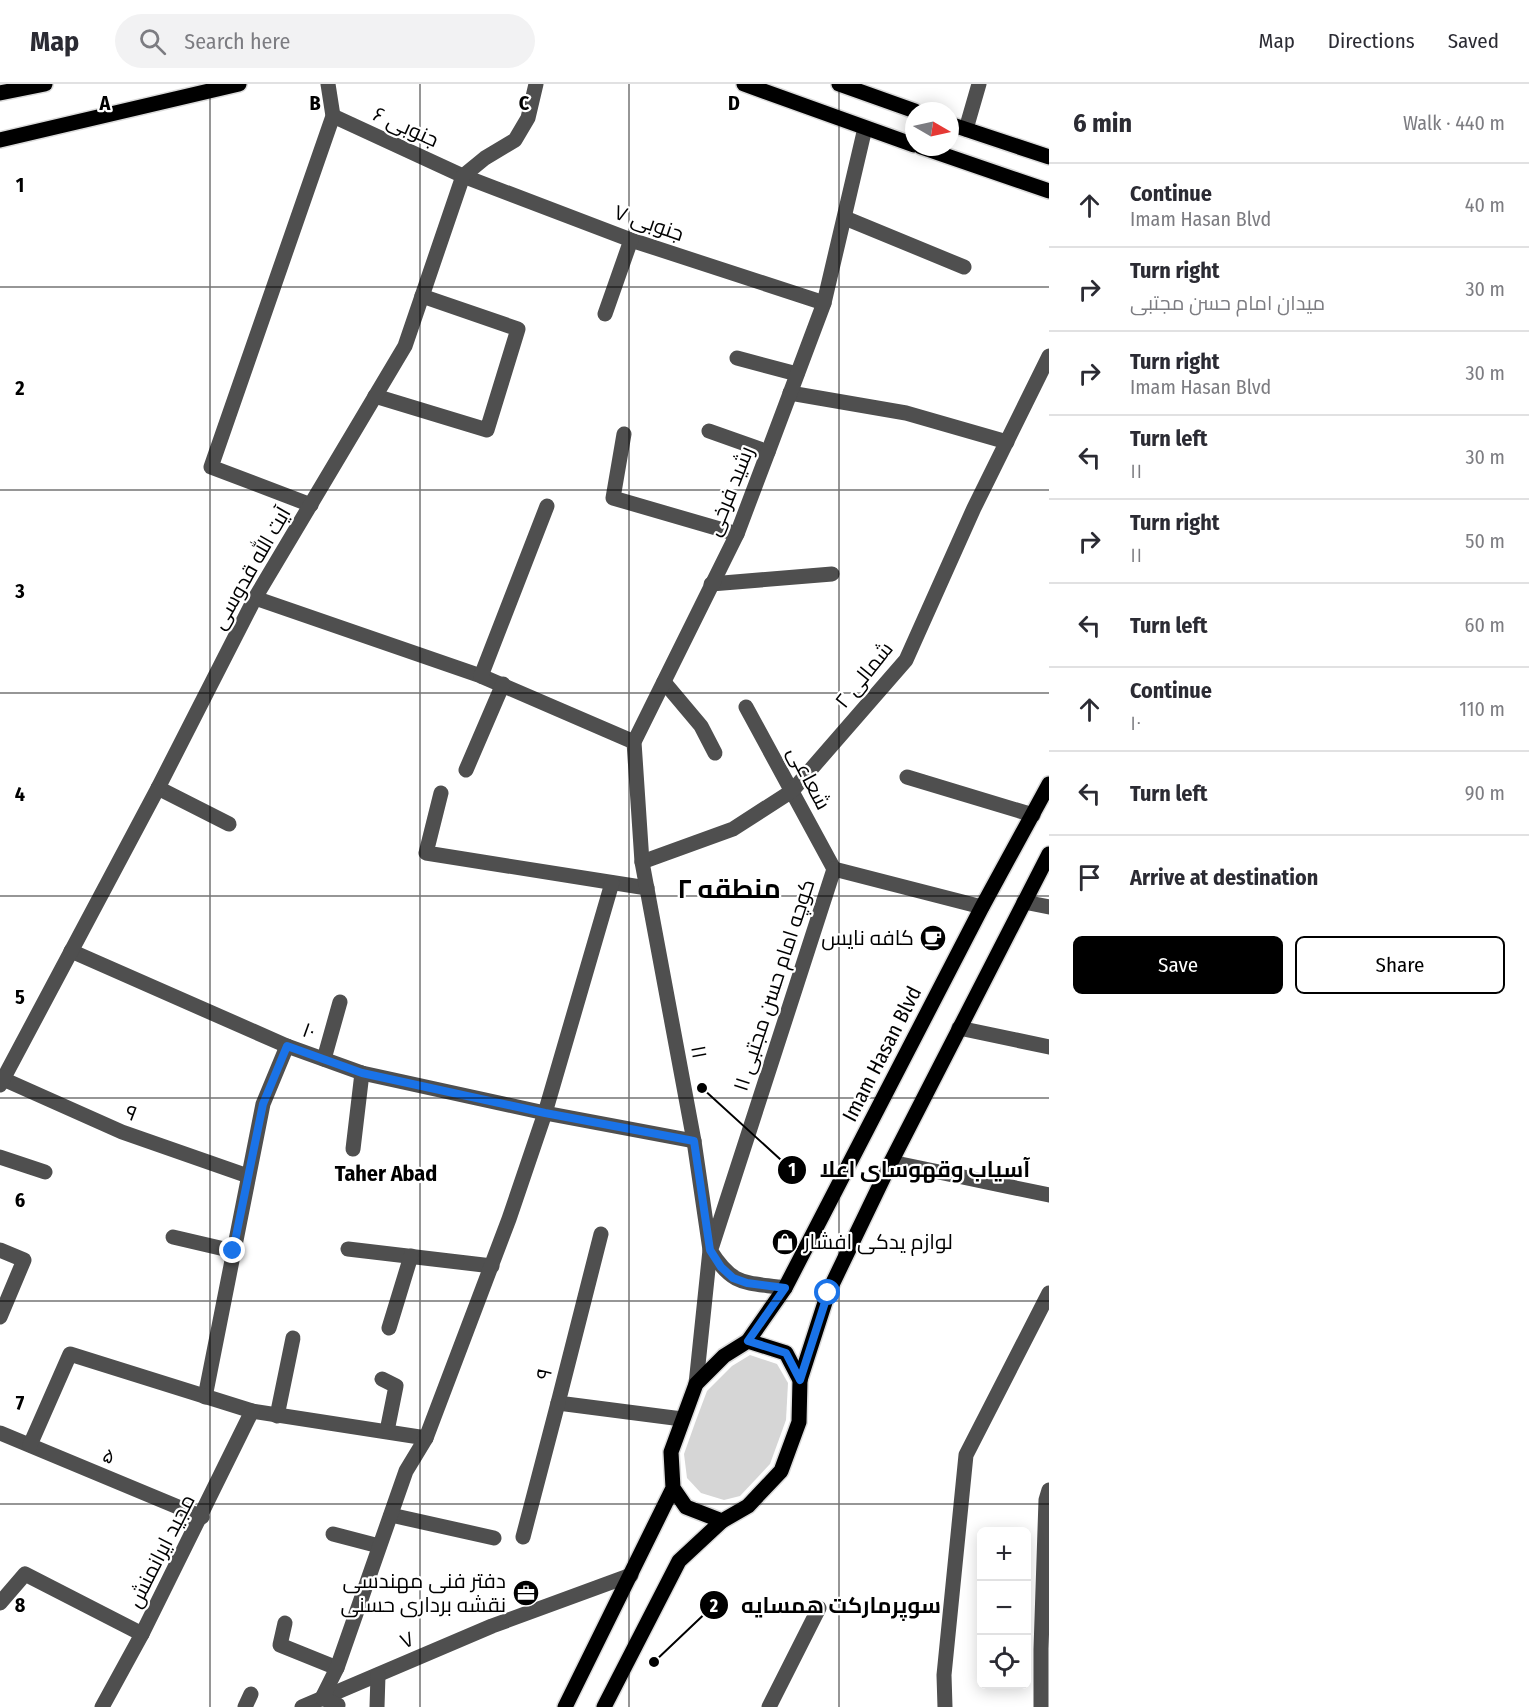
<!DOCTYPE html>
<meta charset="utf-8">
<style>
:root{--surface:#fff;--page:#f2f2f3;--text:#2b2b33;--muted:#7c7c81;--line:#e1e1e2;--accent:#000}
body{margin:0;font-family:"Fira Sans Condensed",Cairo,sans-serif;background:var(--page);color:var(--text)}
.controls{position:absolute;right:18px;bottom:18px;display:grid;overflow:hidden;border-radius:9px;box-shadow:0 3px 15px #0003}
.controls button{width:54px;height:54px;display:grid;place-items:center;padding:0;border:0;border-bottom:2px solid var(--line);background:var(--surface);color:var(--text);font:30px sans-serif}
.compass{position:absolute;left:905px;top:18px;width:54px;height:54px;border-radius:50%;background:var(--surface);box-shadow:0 3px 15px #0003;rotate:99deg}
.stop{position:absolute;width:18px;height:18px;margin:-14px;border:4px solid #1a73e8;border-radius:50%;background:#fff}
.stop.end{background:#1a73e8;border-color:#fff;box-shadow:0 2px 6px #0008}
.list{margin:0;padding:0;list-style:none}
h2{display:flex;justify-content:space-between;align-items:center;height:78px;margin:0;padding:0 24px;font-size:26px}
h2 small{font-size:20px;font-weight:400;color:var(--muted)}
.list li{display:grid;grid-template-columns:39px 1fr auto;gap:18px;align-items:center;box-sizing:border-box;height:84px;padding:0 24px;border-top:2px solid var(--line)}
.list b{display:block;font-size:22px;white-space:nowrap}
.list p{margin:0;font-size:20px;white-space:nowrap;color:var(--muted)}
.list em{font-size:20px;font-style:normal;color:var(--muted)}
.actions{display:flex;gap:12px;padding:18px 24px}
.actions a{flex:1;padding:14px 0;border:2px solid var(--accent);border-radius:9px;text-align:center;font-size:21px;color:var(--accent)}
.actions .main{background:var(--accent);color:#fff}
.icon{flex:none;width:33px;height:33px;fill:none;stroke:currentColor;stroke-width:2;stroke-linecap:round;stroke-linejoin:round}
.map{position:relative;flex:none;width:1049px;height:1623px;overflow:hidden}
header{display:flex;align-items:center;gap:36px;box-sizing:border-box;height:84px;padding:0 30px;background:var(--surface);border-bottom:2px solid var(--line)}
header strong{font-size:28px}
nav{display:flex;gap:33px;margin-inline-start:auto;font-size:21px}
.search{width:420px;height:54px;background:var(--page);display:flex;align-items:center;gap:15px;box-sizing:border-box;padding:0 21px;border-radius:33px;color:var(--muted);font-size:22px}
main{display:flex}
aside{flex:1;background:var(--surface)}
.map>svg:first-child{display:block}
.green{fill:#d6d6d6}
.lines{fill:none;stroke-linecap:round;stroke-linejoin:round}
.major-casing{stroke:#dbdbdb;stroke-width:18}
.minor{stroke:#4f4f4f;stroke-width:15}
.major{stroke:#000;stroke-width:15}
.route{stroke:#1a73e8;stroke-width:8}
.grid{fill:none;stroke:#000;stroke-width:1.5;stroke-opacity:0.55}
.labels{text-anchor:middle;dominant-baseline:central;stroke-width:4.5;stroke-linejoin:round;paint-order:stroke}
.street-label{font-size:21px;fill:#000;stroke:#fff}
.poi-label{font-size:21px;fill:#000;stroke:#fff;text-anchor:end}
.neighbourhood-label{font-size:22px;font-weight:bold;fill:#000;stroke:#fff}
.district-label{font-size:27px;font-weight:bold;fill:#000;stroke:#fff}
.grid-label{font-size:20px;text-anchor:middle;font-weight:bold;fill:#000;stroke:#fff;stroke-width:4.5;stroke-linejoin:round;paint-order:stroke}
.leader{fill:none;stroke:#000;stroke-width:2}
.callout-dot{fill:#000;stroke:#fff;stroke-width:2}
.mark-label{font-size:18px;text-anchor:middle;font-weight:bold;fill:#fff}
.callout-label{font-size:22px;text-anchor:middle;font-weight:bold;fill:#000;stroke:#fff;stroke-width:4.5;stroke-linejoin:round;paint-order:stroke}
</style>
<header>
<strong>Map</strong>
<div class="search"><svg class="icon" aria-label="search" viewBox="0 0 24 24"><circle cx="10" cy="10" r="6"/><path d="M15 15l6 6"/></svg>Search here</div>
<nav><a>Map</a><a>Directions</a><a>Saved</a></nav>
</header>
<main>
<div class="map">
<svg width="1049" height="1623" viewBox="0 0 1049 1623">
<rect width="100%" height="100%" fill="#fff"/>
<path class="green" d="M750 1271 777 1280 788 1299 786 1336 770 1380 740 1412 724 1416 701 1409 687 1394 684 1370 695 1339 707 1307 732 1282Z"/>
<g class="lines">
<defs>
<g id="major">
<path d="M744 0 914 61"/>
<path d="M839 0 915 27"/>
<path d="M0 9 45 0"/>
<path d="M950 40 1049 73"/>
<path d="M0 56 239 0"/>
<path d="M921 63 1049 107"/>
<path d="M748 1257 785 1204 982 823 1049 700"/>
<path d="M800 1296 828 1209 891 1078 1049 770"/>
<path d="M565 1623 673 1404 671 1368 696 1300 724 1272 748 1257 786 1269 800 1296 799 1338 781 1387 748 1422 722 1437 686 1423 673 1404"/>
<path d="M604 1623 679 1477 722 1437"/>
</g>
</defs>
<use href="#major" class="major-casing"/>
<g class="minor">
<path d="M333 32 463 92 631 156 824 219"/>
<path d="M966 45 979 0"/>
<path d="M845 134 964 183"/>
<path d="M605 230 631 156"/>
<path d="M737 274 797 290"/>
<path d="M790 309 906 329 1007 358"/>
<path d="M375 312 487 346 518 245 422 212"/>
<path d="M709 347 768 368"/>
<path d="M624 350 613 414 737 450"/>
<path d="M311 421 211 383 333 32 328 0"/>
<path d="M711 500 832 490"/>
<path d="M255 514 481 592 634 658"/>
<path d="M481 592 547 422"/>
<path d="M664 598 701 642 715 669"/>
<path d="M746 623 834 785"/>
<path d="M466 686 503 600"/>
<path d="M907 693 1033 731"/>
<path d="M158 704 229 740"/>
<path d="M441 709 426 769 647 804"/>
<path d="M642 778 733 745 792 707 906 576 974 424 1049 272"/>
<path d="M834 785 982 823"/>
<path d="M1024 818 1049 823"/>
<path d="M71 867 287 962 362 989 545 1029 694 1057"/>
<path d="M959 944 1049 963"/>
<path d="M324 975 340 918"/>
<path d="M3 995 122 1048 248 1092"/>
<path d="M0 1001 158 704 255 514 405 262 463 92 485 74 515 56 528 34 536 0"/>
<path d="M353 1065 362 989"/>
<path d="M0 1073 45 1088"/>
<path d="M891 1078 1049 1111"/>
<path d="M601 1150 558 1319 682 1335"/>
<path d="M173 1153 233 1167"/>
<path d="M712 1162 834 785"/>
<path d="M348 1165 492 1182"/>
<path d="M0 1166 24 1176 0 1233"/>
<path d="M710 1166C733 1203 745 1198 785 1204"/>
<path d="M389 1244 411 1172"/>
<path d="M382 1295 396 1302 387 1347"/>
<path d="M696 1300 710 1166 694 1057 642 778 634 658 737 450 768 368 824 219 865 44"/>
<path d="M205 1313 263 1020 287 962"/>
<path d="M277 1332 293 1254"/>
<path d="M0 1349 202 1433"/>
<path d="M30 1361 70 1270 252 1327 426 1354"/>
<path d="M391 1431 494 1454"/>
<path d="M333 1450 379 1462"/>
<path d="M523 1453 558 1319"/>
<path d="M0 1519 25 1490 142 1550"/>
<path d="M285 1539 280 1561 337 1584"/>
<path d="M102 1623 142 1550 252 1327"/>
<path d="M245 1623 251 1610"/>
<path d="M302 1623 492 1542 631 1491"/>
<path d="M337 1623 338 1621 322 1614 337 1584 406 1387 426 1354 509 1135 545 1029 612 799"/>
<path d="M377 1623 378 1591"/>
<path d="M769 1623 819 1524"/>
<path d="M945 1623 944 1591 966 1371 1049 1209"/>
<path d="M1041 1623V1565L1046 1416 1049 1406"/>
</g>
<use href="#major" class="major"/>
</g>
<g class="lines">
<path class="route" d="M233 1167 263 1020 287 962 362 989 545 1029 694 1057 710 1166 721 1183 733 1194 747 1199 785 1204 748 1257 786 1269 800 1296 828 1209"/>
</g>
<path class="grid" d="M210 0V1623M420 0V1623M629 0V1623M839 0V1623M0 203H1049M0 406H1049M0 609H1049M0 812H1049M0 1014H1049M0 1217H1049M0 1420H1049"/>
<defs>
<symbol id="cafe-disc" viewBox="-11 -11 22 22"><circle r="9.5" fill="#000" stroke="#fff"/><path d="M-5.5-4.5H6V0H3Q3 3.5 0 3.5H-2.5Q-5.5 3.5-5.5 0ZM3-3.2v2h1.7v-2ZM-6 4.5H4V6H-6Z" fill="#fff"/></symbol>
<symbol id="shop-disc" viewBox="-11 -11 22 22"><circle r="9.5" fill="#000" stroke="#fff"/><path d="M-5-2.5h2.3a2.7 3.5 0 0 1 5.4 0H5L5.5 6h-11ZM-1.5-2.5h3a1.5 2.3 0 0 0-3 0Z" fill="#fff"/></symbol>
<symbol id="office-disc" viewBox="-11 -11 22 22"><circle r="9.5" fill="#000" stroke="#fff"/><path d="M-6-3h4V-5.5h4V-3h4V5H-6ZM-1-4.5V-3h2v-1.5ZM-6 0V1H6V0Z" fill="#fff"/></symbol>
</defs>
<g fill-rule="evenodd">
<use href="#cafe-disc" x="918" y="839" width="30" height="30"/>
<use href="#shop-disc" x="770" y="1143" width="30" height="30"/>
<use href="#office-disc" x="511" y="1494" width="30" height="30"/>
</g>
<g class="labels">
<g class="street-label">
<text transform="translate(406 43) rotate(24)">۶ جنوبی</text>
<text transform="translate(649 139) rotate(19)">۷ جنوبی</text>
<text transform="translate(730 407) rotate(-68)">رشید فرخی</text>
<text transform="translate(251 484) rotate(-60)">آیت الله قدوسی</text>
<text transform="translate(864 591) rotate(-51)">۲ شمالی</text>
<text transform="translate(809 694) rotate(62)">شعاعی</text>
<text transform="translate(774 901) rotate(-72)">کوچه امام حسن مجتبی ۱۱</text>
<text transform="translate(309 947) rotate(20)">۱۰</text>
<text transform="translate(699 968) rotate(80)">۱۱</text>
<text transform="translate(882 970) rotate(-63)">Imam Hasan Blvd</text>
<text transform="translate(131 1029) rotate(21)">۹</text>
<text transform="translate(544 1290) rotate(-76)">۹</text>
<text transform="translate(109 1372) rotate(23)">۵</text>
<text transform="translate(161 1467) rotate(-63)">مجید ایرانمنش</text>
<text transform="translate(407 1556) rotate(-23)">۷</text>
</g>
<g class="poi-label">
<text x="914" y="854">کافه نایس</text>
<text x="804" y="1158" text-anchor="start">لوازم یدکی افشار</text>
<text x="506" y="1497">دفتر فنی مهندسی<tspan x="506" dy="24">نقشه برداری حسنی</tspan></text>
</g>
<g class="neighbourhood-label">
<text x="386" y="1089">Taher Abad</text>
</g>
<g class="district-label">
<text x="729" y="805">منطقه ۲</text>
</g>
</g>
<g class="grid-label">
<text x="105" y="26">A</text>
<text x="315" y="26">B</text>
<text x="524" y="26">C</text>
<text x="734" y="26">D</text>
<text x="20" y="108">1</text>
<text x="20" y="311">2</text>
<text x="20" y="514">3</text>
<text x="20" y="717">4</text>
<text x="20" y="920">5</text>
<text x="20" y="1123">6</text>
<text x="20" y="1326">7</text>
<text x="20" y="1528">8</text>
</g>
<path class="leader" d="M702 1004L792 1086M654 1578L714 1521"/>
<g class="callout-dot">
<circle cx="702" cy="1004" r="6"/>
<circle cx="654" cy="1578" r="6"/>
<circle cx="792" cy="1086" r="15"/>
<circle cx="714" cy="1521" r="15"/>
</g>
<g class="mark-label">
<text x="792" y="1092">1</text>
<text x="714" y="1528">2</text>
</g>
<g class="callout-label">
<text x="925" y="1093">آسیاب وقهوسای اعلا</text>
<text x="841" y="1529">سوپرمارکت همسایه</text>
</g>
</svg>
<div class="controls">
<button>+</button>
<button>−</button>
<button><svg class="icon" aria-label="locate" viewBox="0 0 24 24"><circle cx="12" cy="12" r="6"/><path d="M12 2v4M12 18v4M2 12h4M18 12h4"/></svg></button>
</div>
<svg class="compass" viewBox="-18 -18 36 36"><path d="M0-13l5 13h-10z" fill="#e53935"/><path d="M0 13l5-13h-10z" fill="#7c7c81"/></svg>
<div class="stop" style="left:828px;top:1209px"></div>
<div class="stop end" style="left:233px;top:1167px"></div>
</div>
<aside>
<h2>6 min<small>Walk · 440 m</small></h2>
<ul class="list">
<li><svg class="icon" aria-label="ahead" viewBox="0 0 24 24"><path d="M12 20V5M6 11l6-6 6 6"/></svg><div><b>Continue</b><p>Imam Hasan Blvd</p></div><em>40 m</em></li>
<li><svg class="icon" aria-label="right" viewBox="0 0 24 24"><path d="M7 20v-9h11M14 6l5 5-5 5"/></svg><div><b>Turn right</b><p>میدان امام حسن مجتبی</p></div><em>30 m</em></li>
<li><svg class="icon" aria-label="right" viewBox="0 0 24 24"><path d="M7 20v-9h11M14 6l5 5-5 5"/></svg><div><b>Turn right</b><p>Imam Hasan Blvd</p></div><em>30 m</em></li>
<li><svg class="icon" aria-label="left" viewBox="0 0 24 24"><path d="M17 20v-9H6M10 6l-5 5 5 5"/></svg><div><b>Turn left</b><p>۱۱</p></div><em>30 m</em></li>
<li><svg class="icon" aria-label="right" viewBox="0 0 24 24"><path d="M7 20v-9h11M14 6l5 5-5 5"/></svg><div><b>Turn right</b><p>۱۱</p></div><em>50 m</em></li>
<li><svg class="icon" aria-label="left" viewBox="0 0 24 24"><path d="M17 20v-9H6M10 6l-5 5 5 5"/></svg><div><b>Turn left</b></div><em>60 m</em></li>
<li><svg class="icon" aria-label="ahead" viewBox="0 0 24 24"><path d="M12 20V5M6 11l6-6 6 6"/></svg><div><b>Continue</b><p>۱۰</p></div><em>110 m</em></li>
<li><svg class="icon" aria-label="left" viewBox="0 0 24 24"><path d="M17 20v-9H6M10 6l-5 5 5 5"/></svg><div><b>Turn left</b></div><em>90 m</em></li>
<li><svg class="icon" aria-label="arrive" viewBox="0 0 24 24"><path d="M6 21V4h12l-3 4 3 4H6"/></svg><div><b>Arrive at destination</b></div></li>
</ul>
<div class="actions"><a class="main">Save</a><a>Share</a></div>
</aside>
</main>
